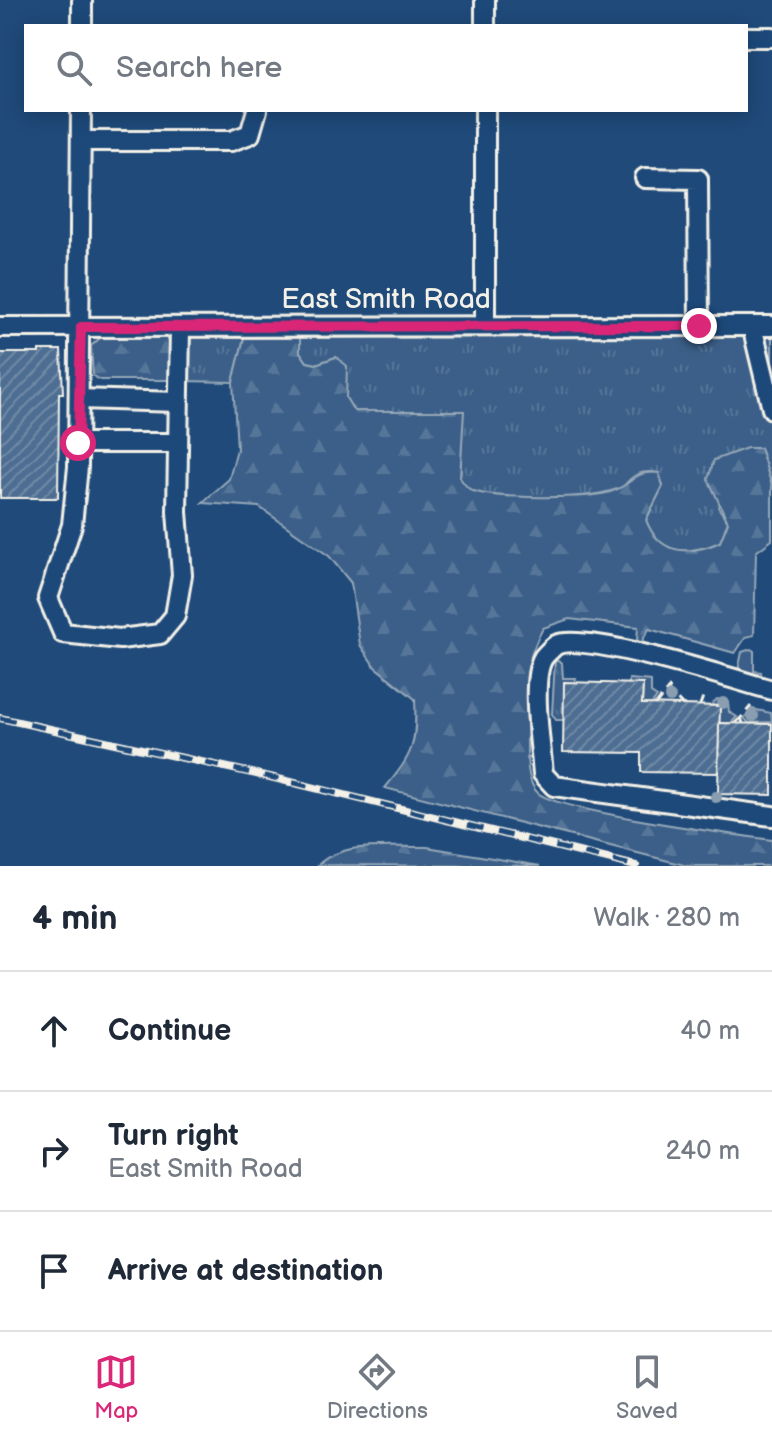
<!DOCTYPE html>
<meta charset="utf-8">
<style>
:root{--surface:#fff;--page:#f6f6f7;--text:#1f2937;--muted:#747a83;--line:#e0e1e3;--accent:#db2777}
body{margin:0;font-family:"Balsamiq Sans",sans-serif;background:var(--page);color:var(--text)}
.stop{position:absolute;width:24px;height:24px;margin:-18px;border:6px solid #db2777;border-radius:50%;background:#fff}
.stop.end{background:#db2777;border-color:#fff;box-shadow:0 2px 8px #0008}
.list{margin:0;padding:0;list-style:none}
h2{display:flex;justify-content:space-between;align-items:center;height:104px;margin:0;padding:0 32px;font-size:34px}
h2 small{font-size:26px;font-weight:400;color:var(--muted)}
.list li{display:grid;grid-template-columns:52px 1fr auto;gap:24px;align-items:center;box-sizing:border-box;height:120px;padding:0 32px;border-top:2px solid var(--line)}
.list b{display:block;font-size:30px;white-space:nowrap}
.list p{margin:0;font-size:26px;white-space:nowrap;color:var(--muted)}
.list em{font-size:26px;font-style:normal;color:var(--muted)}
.icon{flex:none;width:44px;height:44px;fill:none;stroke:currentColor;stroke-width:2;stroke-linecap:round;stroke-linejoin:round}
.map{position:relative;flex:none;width:772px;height:866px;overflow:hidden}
.search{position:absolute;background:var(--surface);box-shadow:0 4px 20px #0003;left:24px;right:24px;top:24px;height:88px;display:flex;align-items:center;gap:20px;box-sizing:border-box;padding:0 28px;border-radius:0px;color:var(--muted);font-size:30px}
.sheet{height:464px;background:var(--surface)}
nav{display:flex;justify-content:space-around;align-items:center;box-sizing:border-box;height:112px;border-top:2px solid var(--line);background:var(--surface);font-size:22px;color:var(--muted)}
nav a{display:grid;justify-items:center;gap:4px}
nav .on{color:var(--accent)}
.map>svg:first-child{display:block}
.grass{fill:url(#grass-tufts);stroke:#97a8b8;stroke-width:2}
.forest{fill:url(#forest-firs);stroke:#97a8b8;stroke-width:2}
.garden{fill:#3a5f88;stroke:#97a8b8;stroke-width:2}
.building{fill:url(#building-hatch);stroke:#f4f1e8;stroke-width:2}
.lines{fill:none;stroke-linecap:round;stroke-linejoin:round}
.minor-casing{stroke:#f4f1e8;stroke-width:24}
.path{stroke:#f4f1e8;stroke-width:3;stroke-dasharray:8 6;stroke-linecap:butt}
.minor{stroke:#1f4a7a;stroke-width:18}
.rail-casing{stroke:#f4f1e8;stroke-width:8}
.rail{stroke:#1f4a7a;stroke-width:5;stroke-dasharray:15;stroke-linecap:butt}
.tree{fill:#8a9eb1}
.route{stroke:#db2777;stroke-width:10}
.labels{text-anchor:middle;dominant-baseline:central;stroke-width:7;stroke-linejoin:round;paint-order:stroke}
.street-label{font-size:28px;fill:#f4f1e8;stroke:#1f4a7a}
</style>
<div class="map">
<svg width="772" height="866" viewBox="0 0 772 866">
<defs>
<pattern id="grass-tufts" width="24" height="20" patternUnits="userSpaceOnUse" patternTransform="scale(2)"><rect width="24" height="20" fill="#3a5f88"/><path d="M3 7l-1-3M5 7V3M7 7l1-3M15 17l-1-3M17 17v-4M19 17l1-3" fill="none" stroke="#577699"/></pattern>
<pattern id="forest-firs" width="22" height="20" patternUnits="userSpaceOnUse" patternTransform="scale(2)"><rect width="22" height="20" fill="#3a5f88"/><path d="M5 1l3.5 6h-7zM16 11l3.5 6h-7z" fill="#577699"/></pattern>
<pattern id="building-hatch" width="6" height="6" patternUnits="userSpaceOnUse" patternTransform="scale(2)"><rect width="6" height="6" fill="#4d6e92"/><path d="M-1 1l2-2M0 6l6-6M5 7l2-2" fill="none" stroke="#708aa6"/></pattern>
</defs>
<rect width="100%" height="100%" fill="#1f4a7a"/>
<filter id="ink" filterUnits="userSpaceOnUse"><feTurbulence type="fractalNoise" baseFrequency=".0125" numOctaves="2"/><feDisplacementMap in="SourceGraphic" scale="16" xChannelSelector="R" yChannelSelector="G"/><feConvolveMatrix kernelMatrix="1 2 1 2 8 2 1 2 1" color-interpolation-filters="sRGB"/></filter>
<g filter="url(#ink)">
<g class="grass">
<path d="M772 336V486L760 448 718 507 728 522 720 542C688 556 659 555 646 520L663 486 659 473C642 470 634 473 623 487 592 500 505 503 473 491 467 489 464 484 460 479L463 411H353L346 398 336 357 316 364 307 362 300 352V338Z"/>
<path d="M192 337 244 338 233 382 184 381V349Z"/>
<path d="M555 660 562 663 563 678H576L564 720H556L552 714Z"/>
<path d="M752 709 771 713 772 722 749 723 744 718Z"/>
</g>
<g class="forest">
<path d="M166 337 172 346 171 378 167 380H100L93 376 91 346 100 338Z"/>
<path d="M244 338H300V352L307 362 316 364 336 357 347 366 346 398 354 411H464L460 478C464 483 467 489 473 491 495 499 587 499 610 492 632 486 634 469 659 473L663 486 646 520C659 555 689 556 720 542L728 522 708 479 714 460 747 448H760L772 486V540L756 552 754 635 746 637 735 653 649 629 641 643 637 640 638 627 569 619 543 628C524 663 525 683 527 722 528 741 523 780 538 793 557 811 736 835 772 840V866H688L385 788C413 754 417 745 415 699L375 667 360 645 351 583 329 556 259 507 202 503 229 479 237 449 233 382Z"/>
<path d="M427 847 540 866 318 865C342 840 394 848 427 847Z"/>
</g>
<g class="garden">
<path d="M751 649 754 651V671L761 672 762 678 738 671 742 652Z"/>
<path d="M629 679 651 681V693L657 697 652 704H642L643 685 629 684Z"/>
<path d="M717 699 728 702 729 712 737 717 731 723H719L720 706 711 705Z"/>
</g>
<g class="building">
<path d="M39 350H61L63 393H59L58 498H0V353H39Z"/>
<path d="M564 682 643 684 642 704 720 706 718 773 641 772V753L563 752Z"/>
<path d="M719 723 772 724V795L718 794Z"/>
</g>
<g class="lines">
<defs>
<g id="minor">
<path d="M82 26V0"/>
<path d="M485 26V0"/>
<path d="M746 37H772"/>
<path d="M81 110 78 467 72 525 48 598 63 633 120 639 160 634 175 616 182 575 177 512 180 327"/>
<path d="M81 141H231L250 134 257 110"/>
<path d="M645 178 698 179 699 326"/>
<path d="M485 326V110"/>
<path d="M752 326 772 409"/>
<path d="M0 327 772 326"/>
<path d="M79 399 178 402"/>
<path d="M78 443H178"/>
<path d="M772 690C736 680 584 631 556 645 553 647 545 655 543 658 530 680 541 747 543 774L554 786 772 816"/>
</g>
</defs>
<use href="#minor" class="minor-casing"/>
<g class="path">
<path d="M668 690 682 705"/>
<path d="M656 704 672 685"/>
<path d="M700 705 704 694"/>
<path d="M735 723 741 718"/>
<path d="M743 723 741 718 751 706"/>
</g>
<use href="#minor" class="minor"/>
<defs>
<path id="rail" d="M0 718 270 777 636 866"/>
</defs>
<use href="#rail" class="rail-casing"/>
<use href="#rail" class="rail"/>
</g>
<g class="tree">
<circle cx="670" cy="697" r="6"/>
<circle cx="723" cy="703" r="6"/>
<circle cx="753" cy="716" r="6"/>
<circle cx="716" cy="797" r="6"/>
</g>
</g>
<g class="lines" filter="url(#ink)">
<path class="route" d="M78 443 81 327 699 326"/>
</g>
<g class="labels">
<g class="street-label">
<text x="386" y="299">East Smith Road</text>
</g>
</g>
</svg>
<div class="stop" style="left:78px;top:443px"></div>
<div class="stop end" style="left:699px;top:326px"></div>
<div class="search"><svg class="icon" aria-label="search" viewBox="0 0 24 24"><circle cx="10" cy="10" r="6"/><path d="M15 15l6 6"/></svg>Search here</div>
</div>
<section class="sheet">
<h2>4 min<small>Walk · 280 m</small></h2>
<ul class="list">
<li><svg class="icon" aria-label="ahead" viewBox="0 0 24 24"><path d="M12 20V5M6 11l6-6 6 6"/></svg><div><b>Continue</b></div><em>40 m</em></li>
<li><svg class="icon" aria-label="right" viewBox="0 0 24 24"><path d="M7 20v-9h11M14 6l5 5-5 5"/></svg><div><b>Turn right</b><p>East Smith Road</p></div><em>240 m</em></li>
<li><svg class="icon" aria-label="arrive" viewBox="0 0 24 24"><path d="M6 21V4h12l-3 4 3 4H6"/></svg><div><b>Arrive at destination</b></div></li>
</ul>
</section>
<nav>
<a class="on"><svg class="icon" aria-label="map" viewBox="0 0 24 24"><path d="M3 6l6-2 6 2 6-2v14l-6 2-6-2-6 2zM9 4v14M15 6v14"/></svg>Map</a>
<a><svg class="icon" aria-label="directions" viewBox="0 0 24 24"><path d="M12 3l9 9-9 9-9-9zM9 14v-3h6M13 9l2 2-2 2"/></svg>Directions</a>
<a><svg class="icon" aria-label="saved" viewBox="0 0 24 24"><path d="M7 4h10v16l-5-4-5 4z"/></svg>Saved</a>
</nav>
